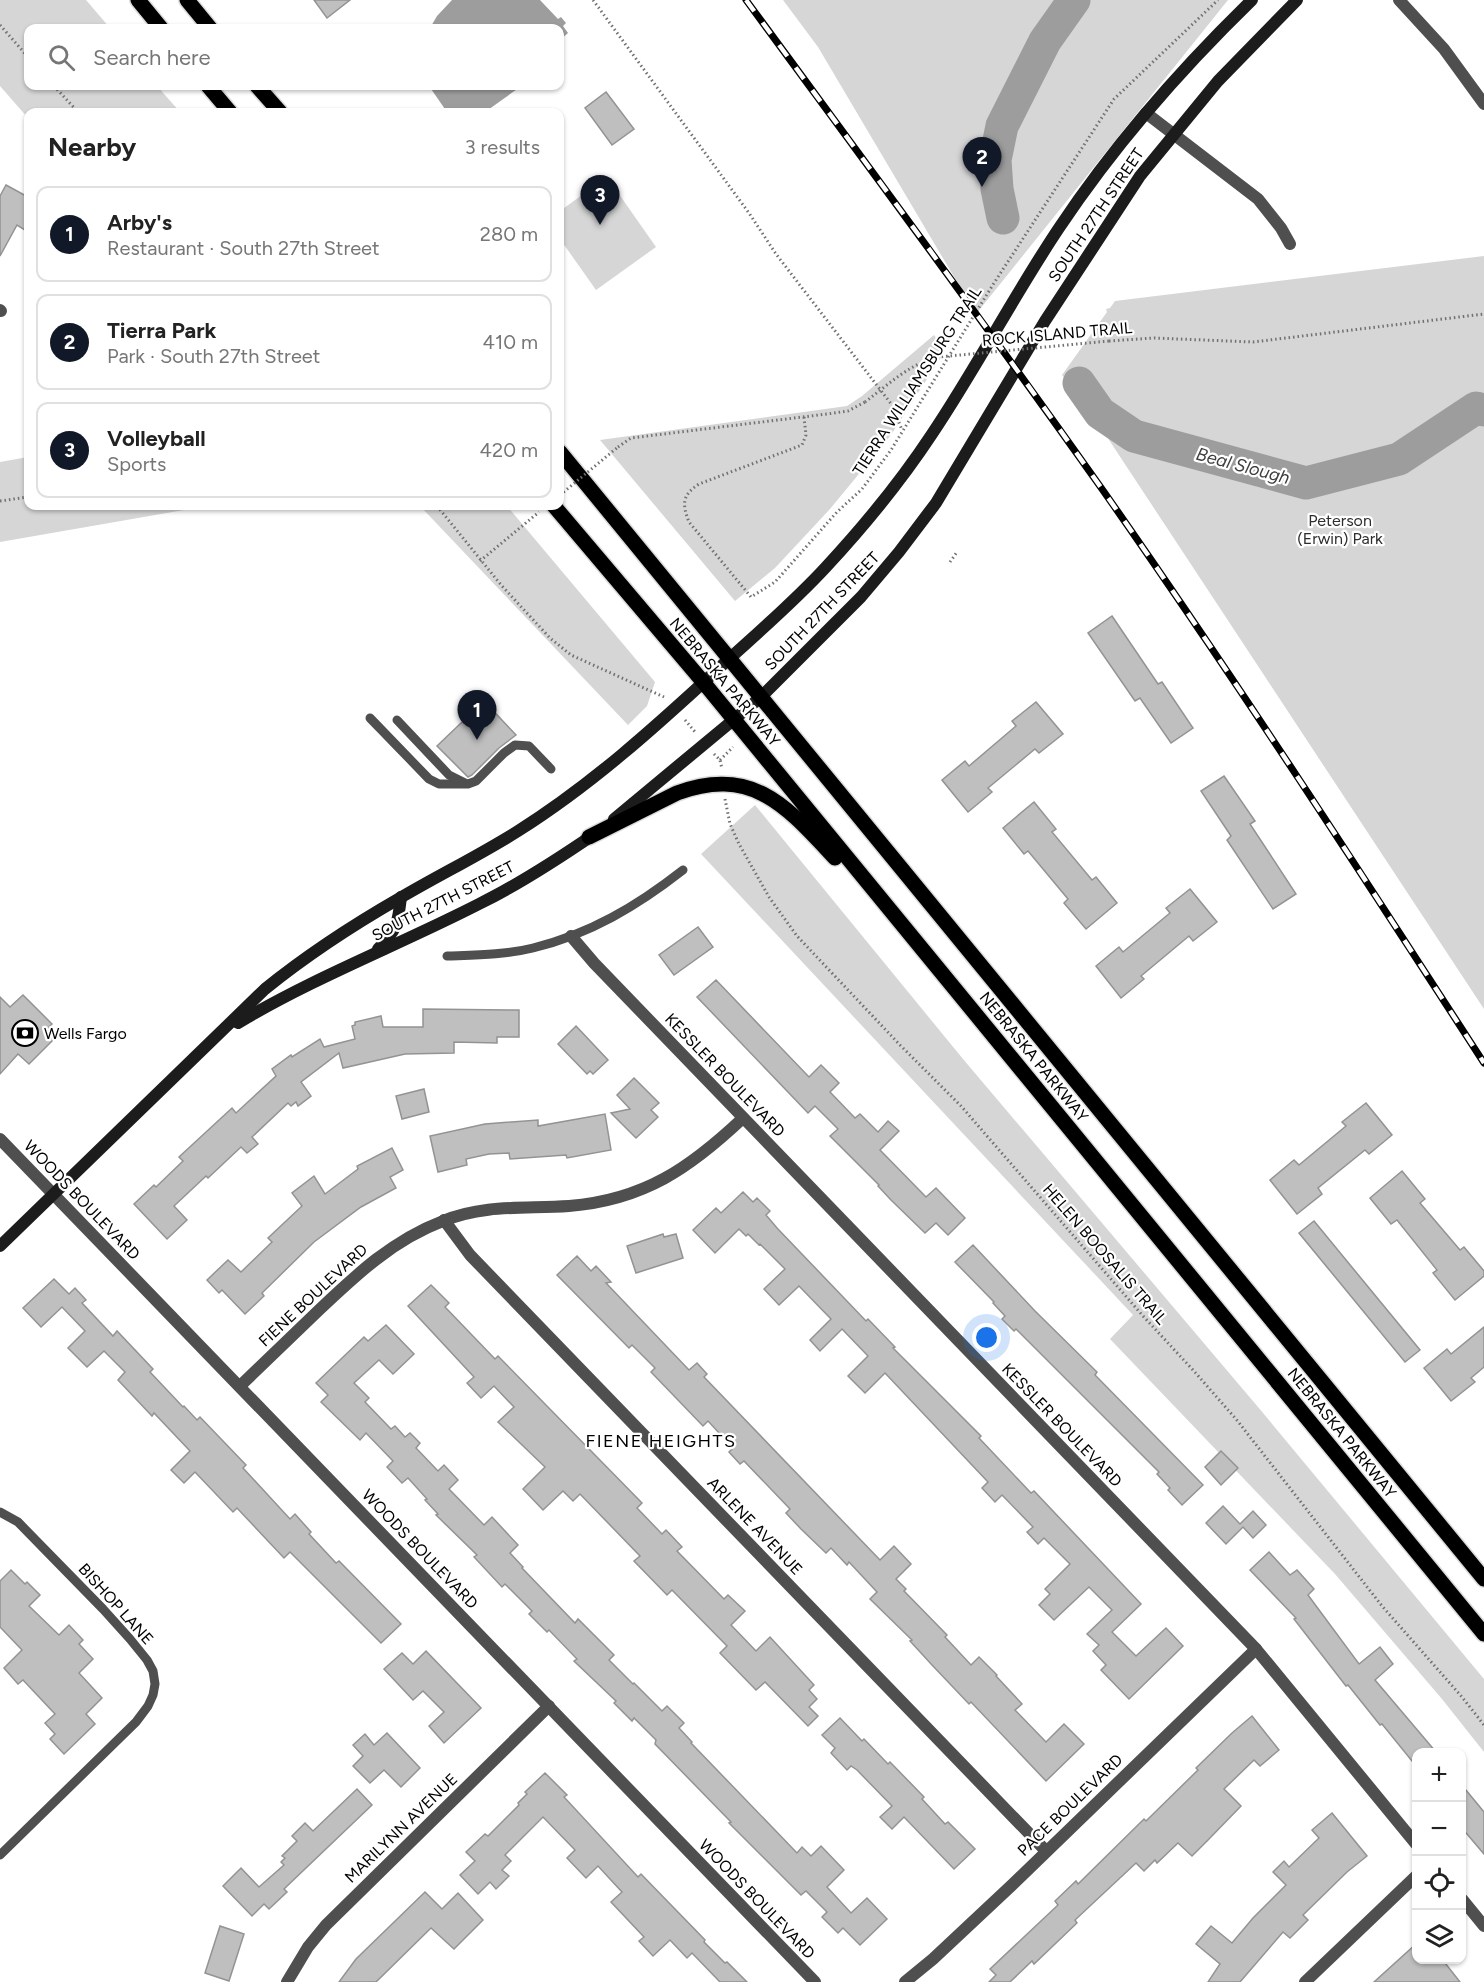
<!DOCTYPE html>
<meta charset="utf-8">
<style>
:root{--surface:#fff;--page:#f6f6f6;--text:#222;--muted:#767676;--line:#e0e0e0;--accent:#111827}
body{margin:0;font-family:Figtree,sans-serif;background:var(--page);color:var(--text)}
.controls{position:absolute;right:18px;bottom:18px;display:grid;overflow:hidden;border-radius:12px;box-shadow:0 2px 4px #0004}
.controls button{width:54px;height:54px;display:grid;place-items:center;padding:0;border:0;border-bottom:2px solid var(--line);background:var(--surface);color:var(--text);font:30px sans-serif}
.you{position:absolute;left:987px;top:1338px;width:21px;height:21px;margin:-15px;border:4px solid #fff;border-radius:50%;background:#1a73e8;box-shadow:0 0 0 9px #1a73e833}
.badge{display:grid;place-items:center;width:39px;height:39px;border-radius:50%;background:var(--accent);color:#fff;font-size:20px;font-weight:700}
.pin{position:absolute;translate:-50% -50px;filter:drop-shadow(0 2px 3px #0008)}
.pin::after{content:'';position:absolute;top:32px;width:21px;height:18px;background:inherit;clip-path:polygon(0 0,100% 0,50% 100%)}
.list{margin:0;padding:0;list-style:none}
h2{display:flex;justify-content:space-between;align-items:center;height:78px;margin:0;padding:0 24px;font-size:26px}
h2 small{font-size:20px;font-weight:400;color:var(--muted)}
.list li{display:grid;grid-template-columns:39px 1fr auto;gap:18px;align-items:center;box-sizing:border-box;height:96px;margin:0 12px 12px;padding:0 12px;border:2px solid var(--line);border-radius:12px}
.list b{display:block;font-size:22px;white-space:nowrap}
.list p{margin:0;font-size:20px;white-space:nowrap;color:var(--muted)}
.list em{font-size:20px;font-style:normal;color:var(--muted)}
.icon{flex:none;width:33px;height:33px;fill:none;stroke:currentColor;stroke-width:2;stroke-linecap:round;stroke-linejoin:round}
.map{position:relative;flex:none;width:1484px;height:1982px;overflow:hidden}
.search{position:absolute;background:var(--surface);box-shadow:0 2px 4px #0004;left:24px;top:24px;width:540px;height:66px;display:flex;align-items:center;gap:15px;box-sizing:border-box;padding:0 21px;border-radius:12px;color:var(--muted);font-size:22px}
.panel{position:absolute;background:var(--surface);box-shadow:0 2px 4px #0004;left:24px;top:108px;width:540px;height:402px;border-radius:12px}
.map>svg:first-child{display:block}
.green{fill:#d6d6d6}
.water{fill:#9d9d9d}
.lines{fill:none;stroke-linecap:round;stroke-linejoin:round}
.river{stroke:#9d9d9d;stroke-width:33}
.building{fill:#bfbfbf;stroke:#939393;stroke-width:1.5}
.primary-casing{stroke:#dbdbdb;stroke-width:18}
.path{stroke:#717171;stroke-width:3;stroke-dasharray:1.5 3;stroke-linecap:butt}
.lane{stroke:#4f4f4f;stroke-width:9}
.street{stroke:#4f4f4f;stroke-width:12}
.secondary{stroke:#1c1c1c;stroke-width:12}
.primary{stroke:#000;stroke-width:15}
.rail-casing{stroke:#000;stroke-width:7}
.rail{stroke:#fff;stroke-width:4.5;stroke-dasharray:14;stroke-linecap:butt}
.path-bridge{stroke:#717171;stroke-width:3;stroke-dasharray:1.5 3;stroke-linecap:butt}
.labels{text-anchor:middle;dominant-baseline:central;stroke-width:4.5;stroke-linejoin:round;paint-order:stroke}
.street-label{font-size:16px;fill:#000;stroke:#fff}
.park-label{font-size:16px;fill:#2d2d2d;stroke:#fff}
.poi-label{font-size:16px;fill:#000;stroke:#fff;text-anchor:start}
.water-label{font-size:18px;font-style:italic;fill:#3e3e3e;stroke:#fff}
.neighbourhood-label{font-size:18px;letter-spacing:1.5px;fill:#000;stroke:#fff}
</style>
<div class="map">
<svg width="1484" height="1982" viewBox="0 0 1484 1982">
<rect width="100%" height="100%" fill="#fff"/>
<g class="green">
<path d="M0 0H86L110 28H28V86H157L180 112H28V118L0 86Z"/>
<path d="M783 0H1228L976 314 818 47Z"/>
<path d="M607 177 656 247 596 290 560 239V211Z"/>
<path d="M1484 256V1009L1086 405 1062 375 1107 312 1106 309 1110 308 1115 301Z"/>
<path d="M934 335 945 351 891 435 830 509 775 568 735 601 600 440 847 406 862 396Z"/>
<path d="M28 457V506H207L0 542V462Z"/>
<path d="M420 506H507L655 682 647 706 628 725Z"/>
<path d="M755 805 963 1059 1258 1407 1484 1679V1752L1442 1699 1335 1574 1110 1339 1133 1315 701 854Z"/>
</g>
<g class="water">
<path d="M452 0H540L558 19 561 17 566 23 563 26 568 33 560 40V28H430L437 16Z"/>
<path d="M429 86H519L520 87 485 112H447Z"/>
</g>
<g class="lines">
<g class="river">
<path d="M1003 218 997 189 995 160 1002 126 1045 41 1074 0"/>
<path d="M1079 383 1100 413 1134 436 1306 483 1399 459 1476 408 1484 410"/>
</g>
</g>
<g class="building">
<path d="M314 0H350L327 18Z"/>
<path d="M606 92 634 129 612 145 585 108Z"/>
<path d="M6 185 28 197V232L17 225 0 256V196Z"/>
<path d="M1112 616 1158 684 1162 682 1193 728 1171 743 1140 698 1135 701 1088 633Z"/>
<path d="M484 701 516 735 499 748 472 775 468 777 437 746Z"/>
<path d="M1036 702 1063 734 1039 753 1035 749 988 788 992 792 968 812 942 780 965 761 969 766 1016 726 1012 721Z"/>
<path d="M1224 776 1255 821 1250 824 1296 894 1273 909 1227 840 1231 836 1201 791Z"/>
<path d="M1034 802 1056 829 1052 832 1092 880 1096 877 1117 903 1086 929 1064 903 1068 899 1028 851 1024 854 1003 828Z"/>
<path d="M1190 889 1217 922 1193 941 1189 936 1141 976 1144 979 1121 998 1096 966 1119 947 1123 952 1170 913 1166 908Z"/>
<path d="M698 927 713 947 674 975 659 955Z"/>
<path d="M716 980 809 1077 821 1065 839 1083 830 1092 855 1118 860 1114 878 1132 888 1121 899 1131 880 1150 926 1197 936 1188 965 1218 948 1235 936 1223 925 1233 891 1200 878 1186 879 1185 830 1136 838 1129 815 1106 808 1113 697 997Z"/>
<path d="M23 995 52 1024 47 1029 55 1038 29 1064 18 1054 0 1074V997L10 1007Z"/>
<path d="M423 1009 519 1010V1037H497V1043L454 1042V1053L405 1054 343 1068 339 1053 301 1082 311 1096 298 1106 296 1102 291 1106 288 1103 252 1137 258 1144 247 1153 241 1147 208 1178 206 1176 174 1206 187 1220 167 1239 134 1204 154 1185 156 1187 183 1161 179 1157 232 1108 236 1113 276 1076 272 1069 291 1055 292 1057 320 1039 324 1047 355 1039 352 1026 355 1025V1022L381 1016 383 1027H423Z"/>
<path d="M576 1026 608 1060 593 1074 590 1071 587 1074 558 1044Z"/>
<path d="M634 1078 659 1103 651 1110 658 1117 636 1138 611 1113 630 1109 617 1095Z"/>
<path d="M424 1089 429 1112 402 1119 396 1096Z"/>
<path d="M1366 1103 1392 1135 1369 1154 1365 1150 1318 1188 1322 1194 1297 1214 1270 1180 1294 1160 1299 1165 1346 1126 1342 1122Z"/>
<path d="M605 1114 611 1150 567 1158 566 1155 510 1159 509 1153 489 1154 466 1159 467 1165 438 1172 430 1136 485 1124 538 1120V1126Z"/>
<path d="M392 1148 403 1170 390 1177 396 1188 361 1207 314 1242 262 1293 264 1296 245 1314 222 1290 219 1293 207 1280 228 1260 241 1272 272 1242 268 1238 302 1206 292 1193 314 1176 325 1194 358 1169 357 1166Z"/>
<path d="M1402 1171 1425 1199 1420 1203 1460 1250 1464 1247 1484 1271V1276L1455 1300 1433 1273 1437 1270 1397 1220 1391 1224 1370 1198Z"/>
<path d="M743 1192 753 1202 757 1198 770 1211 766 1215 777 1228 866 1321 868 1319 895 1347 893 1348 981 1436 979 1438 1031 1493 1034 1491 1141 1604 1112 1632 1136 1656 1166 1628 1183 1646 1129 1699 1101 1670 1106 1665 1093 1651 1099 1645 1087 1634 1112 1610 1089 1587 1054 1620 1039 1605 1050 1594 1045 1589 1070 1564 1044 1538 1038 1544 1027 1532 1033 1527 1002 1495 995 1502 982 1488 988 1482 885 1373 865 1393 848 1376 868 1356 842 1329 820 1351 810 1340 831 1319 799 1286 779 1305 764 1289 785 1269 760 1244 759 1245 748 1234 746 1236 739 1229 715 1253 693 1230 716 1208 721 1213Z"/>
<path d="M1314 1221 1420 1350 1405 1362 1299 1233Z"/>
<path d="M663 1234 664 1237 676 1234 683 1258 636 1273 627 1246Z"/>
<path d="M973 1245 1035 1311 1097 1372 1095 1375 1203 1485 1182 1505 1168 1490 1170 1488 1157 1474 1159 1472 1016 1329 1014 1331 1002 1319 1005 1316 993 1303 994 1302 955 1262Z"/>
<path d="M577 1256 591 1271 596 1266 611 1282 606 1283 689 1370 697 1363 707 1374 704 1377 880 1560 894 1546 911 1564 896 1579 906 1589 904 1591 947 1635 945 1637 971 1665 979 1657 997 1675 996 1676 1022 1704 1015 1710 1046 1742 1064 1724 1084 1744 1046 1781 971 1702 969 1704 932 1665 910 1641 912 1640 870 1599 877 1592 849 1562 847 1565 831 1548 826 1553 801 1529 786 1513 790 1509 744 1461 740 1464 729 1452 733 1448 708 1421 703 1426 651 1372 655 1368 632 1345 629 1348 557 1275Z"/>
<path d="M54 1279 69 1294 75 1288 86 1300 82 1303 113 1336 117 1331 153 1369 150 1372 183 1407 184 1406 197 1420 200 1417 246 1465 243 1468 290 1519 295 1514 311 1532 309 1534 336 1563 339 1561 401 1624 381 1643 290 1552 284 1558 237 1508 233 1512 195 1472 184 1483 171 1470 190 1451 154 1413 152 1416 118 1380 125 1372 104 1351 87 1367 68 1348 85 1331 62 1307 41 1327 23 1308Z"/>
<path d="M431 1285 449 1303 445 1307 495 1359 498 1356 642 1503 637 1508 662 1534 666 1530 682 1547 677 1551 724 1599 728 1595 745 1611 731 1625 756 1651 770 1637 814 1685 809 1690 817 1699 809 1707 818 1716 808 1726 765 1682 756 1690 720 1653 727 1646 672 1590 667 1595 634 1561 640 1556 580 1494 573 1501 563 1491 543 1510 523 1489 545 1467 498 1422 514 1407 494 1386 481 1398 467 1383 474 1377 408 1306Z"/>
<path d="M386 1325 414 1354 393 1374 379 1360 354 1383 369 1398 365 1402 391 1429 395 1426 405 1437 410 1433 420 1443 416 1448 438 1471 444 1465 458 1480 449 1489 484 1525 492 1517 518 1545 510 1553 523 1567 522 1568 575 1623 578 1619 614 1655 609 1660 633 1684 634 1683 662 1711 667 1706 684 1723 679 1728 692 1742 691 1743 797 1853 802 1847 811 1856 821 1846 844 1870 827 1887 851 1913 867 1898 887 1919 860 1945 843 1928 838 1933 822 1917 827 1912 806 1891 801 1895 729 1823 731 1822 655 1744 656 1740 634 1718 632 1721 614 1703 616 1701 574 1661 577 1659 549 1630 547 1632 529 1614 532 1611 505 1584 502 1587 474 1557 477 1555 436 1515 438 1514 425 1500 427 1499 408 1478 402 1483 387 1467 393 1461 366 1433 360 1440 321 1402 328 1395 316 1383 364 1337 368 1341Z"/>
<path d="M1484 1327V1367L1471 1378 1475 1382 1451 1401 1424 1368 1447 1349 1451 1354Z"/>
<path d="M1221 1451 1238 1468 1221 1485 1205 1467Z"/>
<path d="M1223 1506 1240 1524 1253 1511 1266 1525 1253 1538 1243 1527 1226 1544 1206 1523Z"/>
<path d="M1269 1552 1290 1575 1297 1570 1314 1589 1308 1595 1359 1664 1380 1647 1393 1664 1375 1680 1436 1752H1416V1766L1382 1724 1380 1725 1348 1685 1346 1686 1294 1619 1296 1618 1250 1570Z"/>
<path d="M11 1570 25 1584 27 1582 40 1595 29 1606 59 1635 69 1625 83 1640 79 1644 93 1659 79 1673 102 1698 86 1714 95 1724 64 1754 50 1739 55 1734 45 1723 55 1714 23 1680 18 1684 4 1668 22 1650 0 1627V1581Z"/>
<path d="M426 1651 481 1708 444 1743 429 1726 444 1712 423 1691 413 1700 384 1669 402 1653 413 1664Z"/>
<path d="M1252 1716 1279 1750 1260 1766 1254 1760 1224 1789 1241 1806 1208 1840 1192 1856 1178 1843 1157 1863 1155 1860 1144 1871 1136 1863 1075 1920 1077 1923 1034 1964 1032 1961 1010 1982H989L996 1975 990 1969 1058 1905 1055 1901 1076 1881 1078 1884 1144 1819 1146 1821 1198 1770 1196 1768 1232 1733Z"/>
<path d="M840 1718 862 1741 864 1739 888 1764 890 1762 924 1797 922 1799 945 1824 948 1822 975 1849 954 1869 904 1817 892 1829 880 1817 892 1806 857 1770 851 1766 847 1770 831 1753 835 1748 822 1735Z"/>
<path d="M387 1733 420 1768 401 1787 384 1770 370 1783 353 1766 363 1756 353 1745 365 1734 374 1745Z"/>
<path d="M545 1773 567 1795 564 1797 638 1877 641 1874 705 1940 704 1942 725 1963 727 1962 747 1982H720L692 1953 687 1958 670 1940 653 1956 639 1941 644 1937 611 1902 622 1892 598 1866 586 1878 567 1858 575 1850 543 1817 505 1855 511 1861 502 1870 509 1876 496 1889 490 1882 478 1894 460 1875 475 1861 466 1852 485 1834 488 1836 519 1805 518 1803 527 1794 525 1792Z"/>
<path d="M1461 1784 1484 1812V1854L1461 1827Z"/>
<path d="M357 1789 372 1805 284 1889 287 1892 269 1909 264 1904 252 1916 223 1886 241 1868 259 1887 284 1865 281 1862 285 1858 282 1856 297 1841 292 1836 305 1823 313 1831Z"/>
<path d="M1332 1813 1367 1856 1347 1872 1303 1915 1308 1920 1290 1938 1283 1932 1240 1982H1208L1220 1964 1196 1944 1211 1926 1232 1943 1253 1918 1286 1885 1273 1872 1284 1861 1289 1867 1319 1838 1312 1830Z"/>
<path d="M425 1892 442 1909 458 1893 483 1920 454 1949 431 1928 376 1982H339L356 1959Z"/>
<path d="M220 1926 244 1934 229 1981 205 1973Z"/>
<path d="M1416 1944V1959H1442L1460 1982H1374Z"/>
</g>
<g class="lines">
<defs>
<g id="primary">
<path d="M138 0 161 28"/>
<path d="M187 0 210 28"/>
<path d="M208 86 230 112"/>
<path d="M257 86 280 112"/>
<path d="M560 452 1484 1579"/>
<path d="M554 506 704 683 1484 1634"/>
<path d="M589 837 677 793C753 765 787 807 835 858"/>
</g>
</defs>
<use href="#primary" class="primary-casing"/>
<g class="path">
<path d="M593 0 749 213 776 254 892 405 902 430"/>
<path d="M0 25 28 57"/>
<path d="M54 86 78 112"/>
<path d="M1109 341 1154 338 1253 342 1484 314"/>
<path d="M804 417 806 435 802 445 699 484C682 495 682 504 689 522L751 597 775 582 837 512 862 489 891 450 994 283 1114 99 1218 0"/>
<path d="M618 447 631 438 827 414 848 411 865 402"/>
<path d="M0 501 28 497"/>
<path d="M437 506 502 586 550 638 571 655 664 697"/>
<path d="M480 561 539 512"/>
<path d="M950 562 957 552"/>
<path d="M685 720 696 733"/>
<path d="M714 754 720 760 722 769"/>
<path d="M720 760 733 747"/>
<path d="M725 799 730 824 739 844 769 897 797 936 900 1045 961 1106 1143 1316 1193 1370 1236 1419 1382 1606 1462 1697 1484 1725"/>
</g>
<g class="lane">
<path d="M370 718 429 779 439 784H468L476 781 504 753 515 745 529 746 551 769"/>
<path d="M397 720 449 775 465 783"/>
<path d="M447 956C475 955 505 955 533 948 590 934 637 906 683 870"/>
<path d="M0 1512 18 1522 103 1609 130 1639 147 1660 153 1671 155 1684 153 1695 148 1706 136 1722 0 1855"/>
</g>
<g class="street">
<path d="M1399 0 1444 49 1484 104"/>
<path d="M1146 113 1258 199 1281 228 1290 244"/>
<path d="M0 310 1 311"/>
<path d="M571 936 594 963 1256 1649 1416 1844"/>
<path d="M0 1139 815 1982"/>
<path d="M444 1220 470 1255 1046 1851"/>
<path d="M240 1386C266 1361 292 1336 319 1310 357 1274 393 1240 443 1221 484 1204 525 1209 569 1206 644 1200 690 1168 743 1118"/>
<path d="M1462 1899 1484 1926"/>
<path d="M287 1982 308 1947 326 1925 549 1706"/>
<path d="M905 1982 933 1959 1012 1885 1256 1649"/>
<path d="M1305 1982 1416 1876"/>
</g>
<g class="secondary">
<path d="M614 819 761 697 861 597 899 552 936 503 1045 321 1140 176 1218 81 1297 0"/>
<path d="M378 949C397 930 398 924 401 897"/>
<path d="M238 1023C315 977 399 945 479 904 520 884 558 859 596 833"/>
<path d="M0 1246 265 989C307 955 353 925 400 898 439 875 480 855 518 831 591 785 654 728 717 670 754 636 792 604 826 567 864 526 901 481 932 434 977 367 1014 295 1059 228 1115 144 1181 69 1252 0"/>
</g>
<use href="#primary" class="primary"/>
<defs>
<path id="rail" d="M746 0C865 162 986 325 1102 489 1234 677 1359 870 1484 1063"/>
</defs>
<use href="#rail" class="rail-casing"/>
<use href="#rail" class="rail"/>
<g class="path-bridge">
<path d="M865 402C888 385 910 363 939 357L1109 341"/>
<path d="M560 495 618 447"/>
</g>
</g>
<defs>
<symbol id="bank-ring" viewBox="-11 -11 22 22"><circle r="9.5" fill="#fff" stroke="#000" stroke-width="1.5"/><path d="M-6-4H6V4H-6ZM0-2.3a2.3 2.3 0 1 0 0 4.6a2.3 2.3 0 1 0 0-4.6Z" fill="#000"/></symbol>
</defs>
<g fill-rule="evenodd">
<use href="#bank-ring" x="10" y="1018" width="30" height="30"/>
</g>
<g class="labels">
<g class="street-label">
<text transform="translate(1096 215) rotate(-56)">SOUTH 27TH STREET</text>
<text transform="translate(1057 334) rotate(-5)">ROCK ISLAND TRAIL</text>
<text transform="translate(917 381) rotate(-57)">TIERRA WILLIAMSBURG TRAIL</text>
<text transform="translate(822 611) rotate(-46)">SOUTH 27TH STREET</text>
<text transform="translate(725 682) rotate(50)">NEBRASKA PARKWAY</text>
<text transform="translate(443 901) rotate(-27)">SOUTH 27TH STREET</text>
<text transform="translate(1034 1057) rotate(51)">NEBRASKA PARKWAY</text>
<text transform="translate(725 1075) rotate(46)">KESSLER BOULEVARD</text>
<text transform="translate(82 1200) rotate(46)">WOODS BOULEVARD</text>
<text transform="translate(1105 1254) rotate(49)">HELEN BOOSALIS TRAIL</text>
<text transform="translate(313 1295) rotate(-43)">FIENE BOULEVARD</text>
<text transform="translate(1062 1425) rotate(46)">KESSLER BOULEVARD</text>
<text transform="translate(1342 1433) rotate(51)">NEBRASKA PARKWAY</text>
<text transform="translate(755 1526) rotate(46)">ARLENE AVENUE</text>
<text transform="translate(420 1549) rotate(46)">WOODS BOULEVARD</text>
<text transform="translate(116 1604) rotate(48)">BISHOP LANE</text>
<text transform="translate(1070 1805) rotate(-44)">PACE BOULEVARD</text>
<text transform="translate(401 1828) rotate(-44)">MARILYNN AVENUE</text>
<text transform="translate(757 1899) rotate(46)">WOODS BOULEVARD</text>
</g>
<g class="park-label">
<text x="1340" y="520">Peterson<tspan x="1340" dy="18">(Erwin) Park</tspan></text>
</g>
<g class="poi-label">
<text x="44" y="1033">Wells Fargo</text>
</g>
<g class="water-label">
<text transform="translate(1243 466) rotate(15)">Beal Slough</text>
</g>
<g class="neighbourhood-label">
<text x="661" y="1441">FIENE HEIGHTS</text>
</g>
</g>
</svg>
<div class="controls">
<button>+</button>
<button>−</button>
<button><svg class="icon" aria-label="locate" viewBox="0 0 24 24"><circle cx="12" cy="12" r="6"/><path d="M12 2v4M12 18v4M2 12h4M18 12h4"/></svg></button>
<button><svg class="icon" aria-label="layers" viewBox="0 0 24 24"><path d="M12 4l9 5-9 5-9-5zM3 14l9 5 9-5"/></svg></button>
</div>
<div class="you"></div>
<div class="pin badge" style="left:477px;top:740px">1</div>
<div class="pin badge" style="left:982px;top:187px">2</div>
<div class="pin badge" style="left:600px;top:225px">3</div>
<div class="search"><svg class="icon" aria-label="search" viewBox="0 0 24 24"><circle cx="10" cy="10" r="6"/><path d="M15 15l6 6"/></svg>Search here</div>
<section class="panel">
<h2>Nearby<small>3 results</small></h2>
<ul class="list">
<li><span class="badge">1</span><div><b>Arby's</b><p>Restaurant · South 27th Street</p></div><em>280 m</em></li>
<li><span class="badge">2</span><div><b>Tierra Park</b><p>Park · South 27th Street</p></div><em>410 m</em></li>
<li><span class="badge">3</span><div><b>Volleyball</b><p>Sports</p></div><em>420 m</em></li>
</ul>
</section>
</div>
